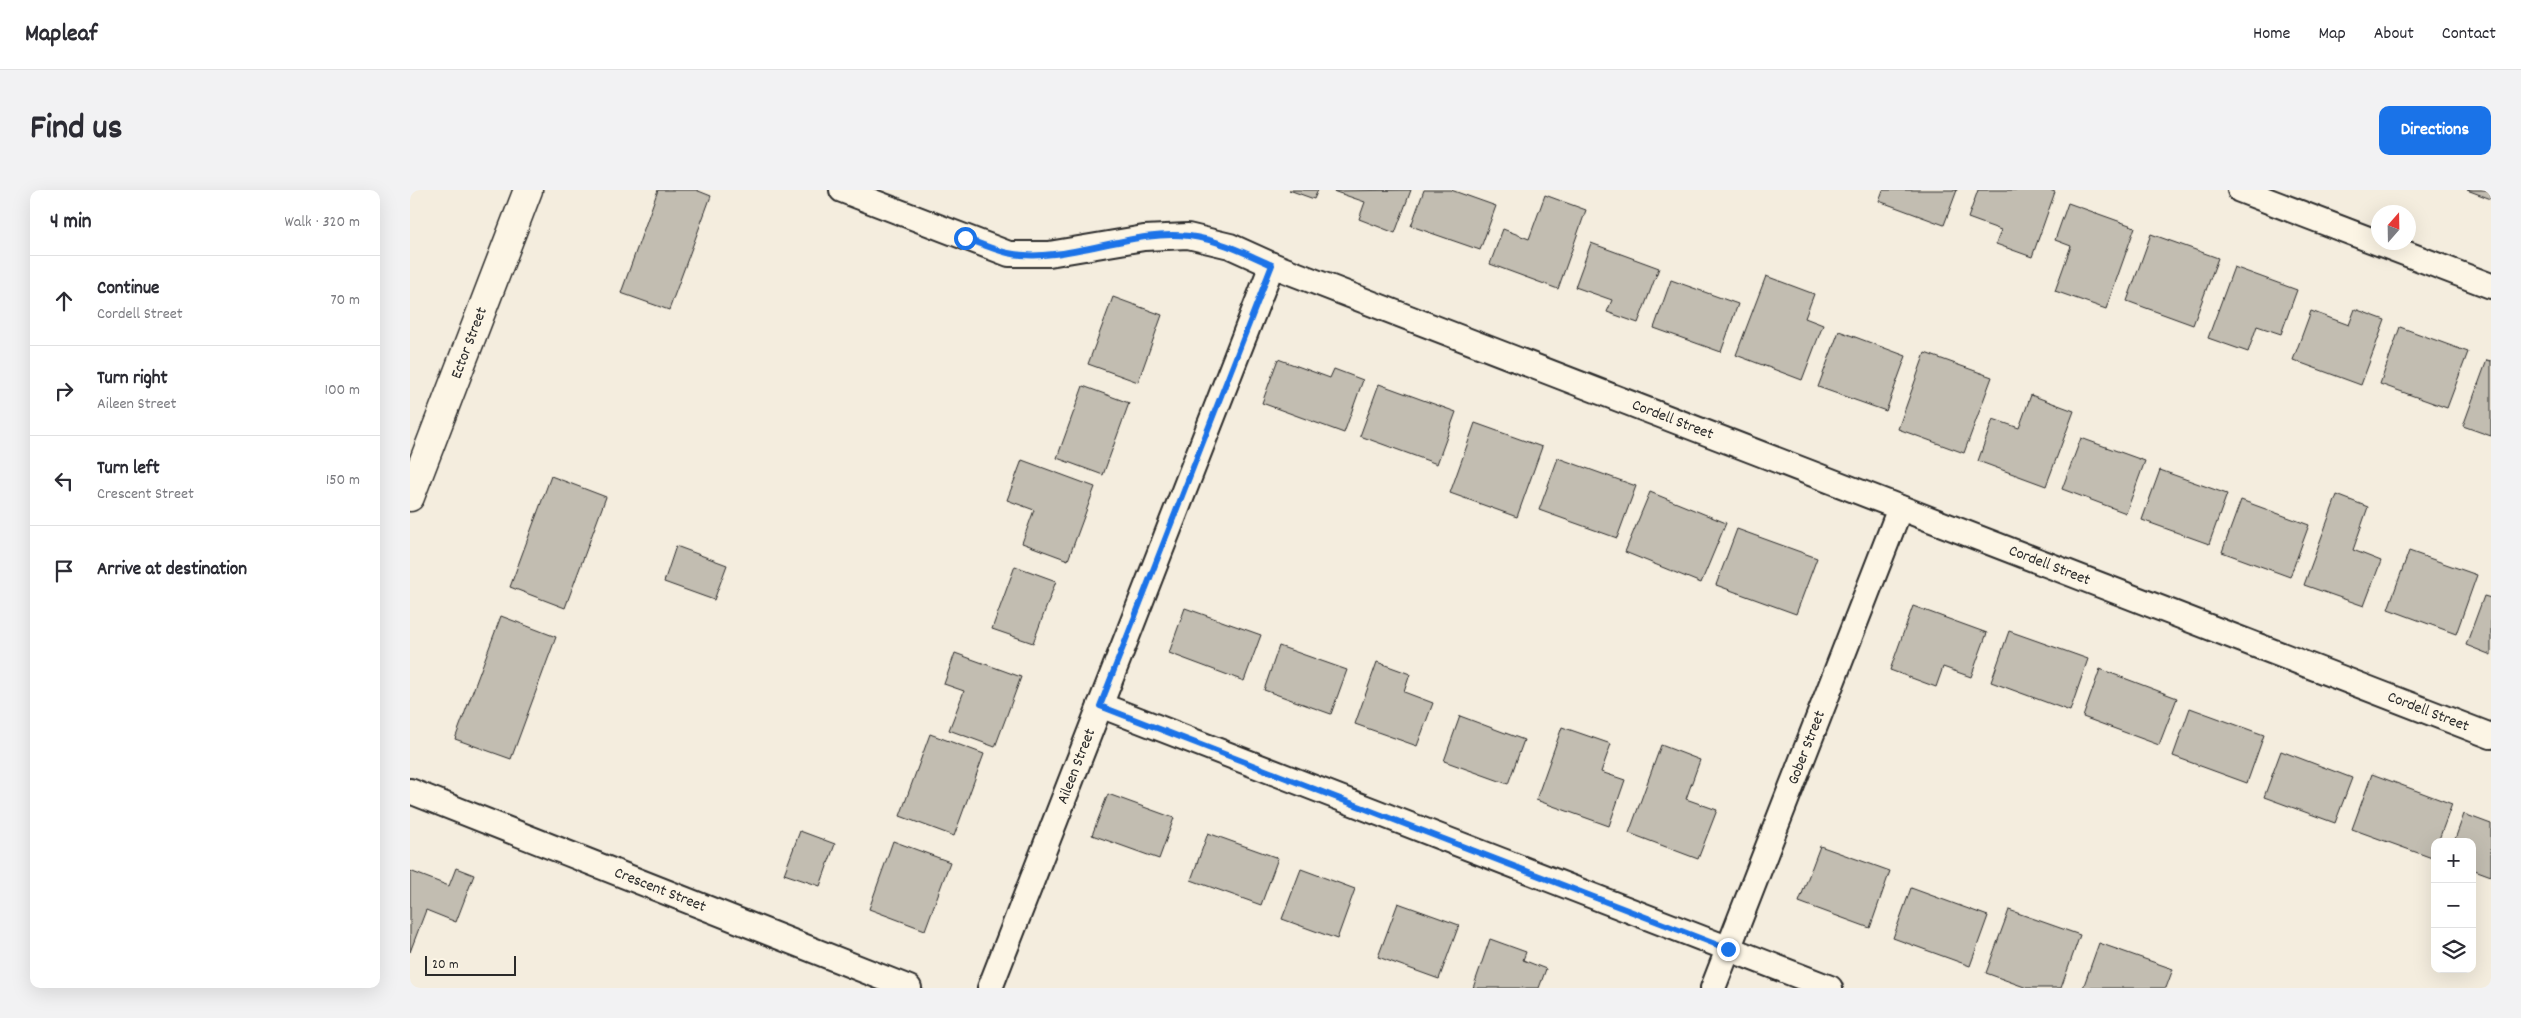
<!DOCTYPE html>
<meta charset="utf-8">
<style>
:root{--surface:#fff;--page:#f2f2f3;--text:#2b2b33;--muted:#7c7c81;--line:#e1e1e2;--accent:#1a73e8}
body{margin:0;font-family:Dekko,sans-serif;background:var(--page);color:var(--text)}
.controls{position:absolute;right:15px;bottom:15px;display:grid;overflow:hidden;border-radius:10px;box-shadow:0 5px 20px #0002}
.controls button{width:45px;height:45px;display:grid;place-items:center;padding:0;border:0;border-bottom:1px solid var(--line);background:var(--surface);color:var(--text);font:25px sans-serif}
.compass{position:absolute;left:1961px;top:15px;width:45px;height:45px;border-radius:50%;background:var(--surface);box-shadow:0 5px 20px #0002;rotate:20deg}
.scale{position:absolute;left:15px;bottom:12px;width:91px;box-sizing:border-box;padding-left:5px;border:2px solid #2b2b2b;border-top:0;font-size:14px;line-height:18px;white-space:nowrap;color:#2b2b2b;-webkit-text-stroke:4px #fcf5e5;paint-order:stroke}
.stop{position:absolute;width:15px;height:15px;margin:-11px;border:4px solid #1a73e8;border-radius:50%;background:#fff}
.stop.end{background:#1a73e8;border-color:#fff;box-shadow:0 1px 5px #0008}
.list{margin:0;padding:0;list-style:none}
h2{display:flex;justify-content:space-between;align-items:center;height:65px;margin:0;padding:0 20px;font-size:21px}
h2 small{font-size:16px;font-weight:400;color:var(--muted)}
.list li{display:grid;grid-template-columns:32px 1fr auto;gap:15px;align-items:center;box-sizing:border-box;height:90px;padding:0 20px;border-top:1px solid var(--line)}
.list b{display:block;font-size:19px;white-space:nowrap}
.list p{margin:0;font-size:16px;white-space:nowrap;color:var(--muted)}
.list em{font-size:16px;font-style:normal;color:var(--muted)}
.icon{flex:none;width:28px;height:28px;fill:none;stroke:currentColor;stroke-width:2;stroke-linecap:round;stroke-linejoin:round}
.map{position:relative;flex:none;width:2081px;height:798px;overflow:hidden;border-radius:10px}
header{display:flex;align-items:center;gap:30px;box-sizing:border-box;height:70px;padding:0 25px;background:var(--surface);border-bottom:1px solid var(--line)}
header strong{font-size:24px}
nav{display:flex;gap:28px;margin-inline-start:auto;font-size:18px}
.intro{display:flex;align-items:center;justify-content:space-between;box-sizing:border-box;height:120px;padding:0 30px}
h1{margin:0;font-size:35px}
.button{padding:12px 22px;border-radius:10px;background:var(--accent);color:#fff;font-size:18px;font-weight:700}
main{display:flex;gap:30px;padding:0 30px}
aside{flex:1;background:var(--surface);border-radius:10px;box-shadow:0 5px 20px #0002}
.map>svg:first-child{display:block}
.building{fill:#c2bdb1;stroke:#2b2b2b}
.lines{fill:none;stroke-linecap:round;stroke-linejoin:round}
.minor-casing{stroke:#2b2b2b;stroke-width:28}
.tertiary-casing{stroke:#2b2b2b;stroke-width:31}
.minor{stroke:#fcf5e5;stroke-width:24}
.tertiary{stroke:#fcf5e5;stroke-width:28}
.route{stroke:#1a73e8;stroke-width:6}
.labels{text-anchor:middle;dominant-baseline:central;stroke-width:4;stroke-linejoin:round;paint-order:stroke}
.street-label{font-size:16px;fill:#2b2b2b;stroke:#fcf5e5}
</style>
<header>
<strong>Mapleaf</strong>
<nav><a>Home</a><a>Map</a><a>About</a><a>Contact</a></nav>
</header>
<div class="intro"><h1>Find us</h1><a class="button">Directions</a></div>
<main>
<aside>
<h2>4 min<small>Walk · 320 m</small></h2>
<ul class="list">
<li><svg class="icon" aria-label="ahead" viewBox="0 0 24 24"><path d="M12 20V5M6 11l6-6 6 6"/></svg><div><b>Continue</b><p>Cordell Street</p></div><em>70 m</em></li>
<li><svg class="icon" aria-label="right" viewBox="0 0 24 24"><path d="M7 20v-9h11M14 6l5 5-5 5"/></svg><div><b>Turn right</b><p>Aileen Street</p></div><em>100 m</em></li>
<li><svg class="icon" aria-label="left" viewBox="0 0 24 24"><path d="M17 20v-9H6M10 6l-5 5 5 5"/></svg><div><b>Turn left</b><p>Crescent Street</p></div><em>150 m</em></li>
<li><svg class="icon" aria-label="arrive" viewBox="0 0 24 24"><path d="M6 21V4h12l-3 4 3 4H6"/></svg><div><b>Arrive at destination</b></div></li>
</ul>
</aside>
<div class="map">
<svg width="2081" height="798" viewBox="0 0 2081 798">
<rect width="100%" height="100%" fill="#f4edde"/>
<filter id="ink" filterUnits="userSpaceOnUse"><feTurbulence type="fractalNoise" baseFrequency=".02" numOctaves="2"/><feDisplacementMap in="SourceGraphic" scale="10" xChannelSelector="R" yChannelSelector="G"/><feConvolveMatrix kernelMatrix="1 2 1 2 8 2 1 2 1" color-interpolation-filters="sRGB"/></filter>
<g filter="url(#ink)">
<g class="building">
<path d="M248 0H286L301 6 259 120 211 103Z"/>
<path d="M879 0H908L904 9Z"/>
<path d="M1001 0 985 43 949 29 955 12 923 1Z"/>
<path d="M1014 0H1041L1086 16 1070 60 1001 36Z"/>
<path d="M1473 0H1547L1534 35 1469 11Z"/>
<path d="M1568 0H1640L1645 2 1622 67 1586 54 1591 40 1558 28Z"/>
<path d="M2057 0H2081V9Z"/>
<path d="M1135 5 1176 20 1148 99 1080 74 1093 39 1119 49Z"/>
<path d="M1658 13 1725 37 1696 119 1645 101 1661 56 1645 50Z"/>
<path d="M1741 44 1808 68 1783 135 1717 111Z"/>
<path d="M1181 53 1249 78 1228 133 1197 122 1202 110 1165 97Z"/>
<path d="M1824 77 1887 100 1871 144 1847 136 1838 162 1798 148Z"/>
<path d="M1356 86 1404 104 1395 128 1413 135 1392 190 1326 165Z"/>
<path d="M1261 90 1328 114 1311 162 1244 138Z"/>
<path d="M703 107 752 125 728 192 678 174Z"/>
<path d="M1945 119 1975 130 1951 195 1883 170 1901 121 1939 135Z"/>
<path d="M1990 137 2058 162 2037 218 1970 194Z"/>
<path d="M1429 141 1496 166 1476 221 1408 197Z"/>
<path d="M1515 163 1582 187 1554 263 1488 239Z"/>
<path d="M868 169 920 188 924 179 953 190 934 243 852 213Z"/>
<path d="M2077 170 2081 171V246L2053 236Z"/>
<path d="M969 194 1046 222 1027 274 950 246Z"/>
<path d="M673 196 719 213 693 285 647 268Z"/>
<path d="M1621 205 1664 221 1636 296 1568 271 1583 229 1609 238Z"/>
<path d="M1065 233 1132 257 1107 327 1040 303Z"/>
<path d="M1671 248 1735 271 1716 323 1652 299Z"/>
<path d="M1148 268 1226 296 1207 348 1129 320Z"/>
<path d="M612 270 685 297 658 370 612 353 624 320 597 310Z"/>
<path d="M1750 280 1817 304 1799 354 1732 330Z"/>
<path d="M141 286 196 307 155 418 100 397Z"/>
<path d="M1240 302 1316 333 1291 393 1215 362Z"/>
<path d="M1927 305 1958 317 1943 360 1971 371 1954 416 1894 395Z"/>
<path d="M1831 310 1899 335 1880 387 1812 362Z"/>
<path d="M1327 339 1407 368 1386 424 1306 395Z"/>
<path d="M266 356 317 375 304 410 254 392Z"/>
<path d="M1999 361 2067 385 2046 444 1978 419Z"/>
<path d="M605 376 646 391 623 453 582 439Z"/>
<path d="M2074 406 2081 408V465L2056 455Z"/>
<path d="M1503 416 1577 443 1561 487 1533 477 1526 497 1480 480Z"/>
<path d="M775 418 851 445 834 491 759 463Z"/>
<path d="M91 426 146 447 101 569 45 549Z"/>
<path d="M1599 441 1678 469 1660 521 1581 492Z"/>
<path d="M869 456 937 480 921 524 854 500Z"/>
<path d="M545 463 611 487 585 557 539 540 554 501 534 494Z"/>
<path d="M967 472 1000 484 994 502 1023 513 1007 556 945 534Z"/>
<path d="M1690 479 1767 508 1749 555 1673 527Z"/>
<path d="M1780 518 1854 545 1837 593 1763 566Z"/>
<path d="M1050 526 1114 550 1098 594 1034 571Z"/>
<path d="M1152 537 1201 554 1191 582 1215 590 1199 636 1126 610Z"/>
<path d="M520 544 574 564 544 646 490 626Z"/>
<path d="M1251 555 1290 570 1276 609 1307 620 1288 669 1219 643Z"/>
<path d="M1871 561 1942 588 1925 633 1854 607Z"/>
<path d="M1962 584 2042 614 2028 652H2025L2022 668 1942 639Z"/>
<path d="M698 604 764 628 749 669 682 645Z"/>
<path d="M2054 624 2081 634V686L2062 679V652H2044Z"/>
<path d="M390 641 425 654 410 696 374 684Z"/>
<path d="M798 643 868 668 851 715 781 690Z"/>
<path d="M483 651 540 672 515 740 459 719Z"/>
<path d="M1410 656 1480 681 1460 738 1389 712Z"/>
<path d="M46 678 64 685 46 732 16 720 0 762V681L39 696Z"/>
<path d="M891 679 945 699 927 749 872 729Z"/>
<path d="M1501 698 1578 726 1560 776 1483 748Z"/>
<path d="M988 713 1049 735 1029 789 968 767Z"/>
<path d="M1599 720 1670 745 1651 798H1617L1576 783Z"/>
<path d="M1080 749 1116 762 1113 770 1136 779 1129 798H1063Z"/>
<path d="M1689 753 1763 779 1756 798H1673Z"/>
</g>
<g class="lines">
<defs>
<g id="minor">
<path id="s1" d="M432 0 599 64H639L734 48 778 46 820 56 862 75 2081 546"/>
<path d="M1830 0 2081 96"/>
<path d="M690 515 1420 798"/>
<path id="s2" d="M0 601 499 798"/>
<path id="s3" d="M580 798 862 75"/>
<path id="s4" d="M1303 798 1490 318"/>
</g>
<g id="tertiary">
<path id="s5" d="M0 307 118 0"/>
</g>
</defs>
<use href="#minor" class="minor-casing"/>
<use href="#tertiary" class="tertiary-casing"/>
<use href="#minor" class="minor"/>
<use href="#tertiary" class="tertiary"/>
</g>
</g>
<g class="lines" filter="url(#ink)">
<path class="route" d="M555 48C569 53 584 60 598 63 654 75 723 38 779 46 809 50 835 63 862 75L690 516 1318 759"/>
</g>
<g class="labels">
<g class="street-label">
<text stroke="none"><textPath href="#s5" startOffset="165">Ector Street</textPath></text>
<text stroke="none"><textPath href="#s1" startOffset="878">Cordell Street</textPath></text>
<text stroke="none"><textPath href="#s1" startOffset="1282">Cordell Street</textPath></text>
<text stroke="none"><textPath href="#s1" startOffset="1688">Cordell Street</textPath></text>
<text stroke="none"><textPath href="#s4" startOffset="258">Gober Street</textPath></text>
<text stroke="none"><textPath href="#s3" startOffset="238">Aileen Street</textPath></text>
<text stroke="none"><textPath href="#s2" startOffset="269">Crescent Street</textPath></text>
</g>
</g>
</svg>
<div class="controls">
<button>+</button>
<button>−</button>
<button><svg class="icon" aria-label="layers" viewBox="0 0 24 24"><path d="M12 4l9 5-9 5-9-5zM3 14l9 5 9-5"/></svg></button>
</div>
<svg class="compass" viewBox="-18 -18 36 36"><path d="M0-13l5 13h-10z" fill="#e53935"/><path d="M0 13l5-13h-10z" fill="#7c7c81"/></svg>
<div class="scale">20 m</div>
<div class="stop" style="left:555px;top:48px"></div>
<div class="stop end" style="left:1318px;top:759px"></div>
</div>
</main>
